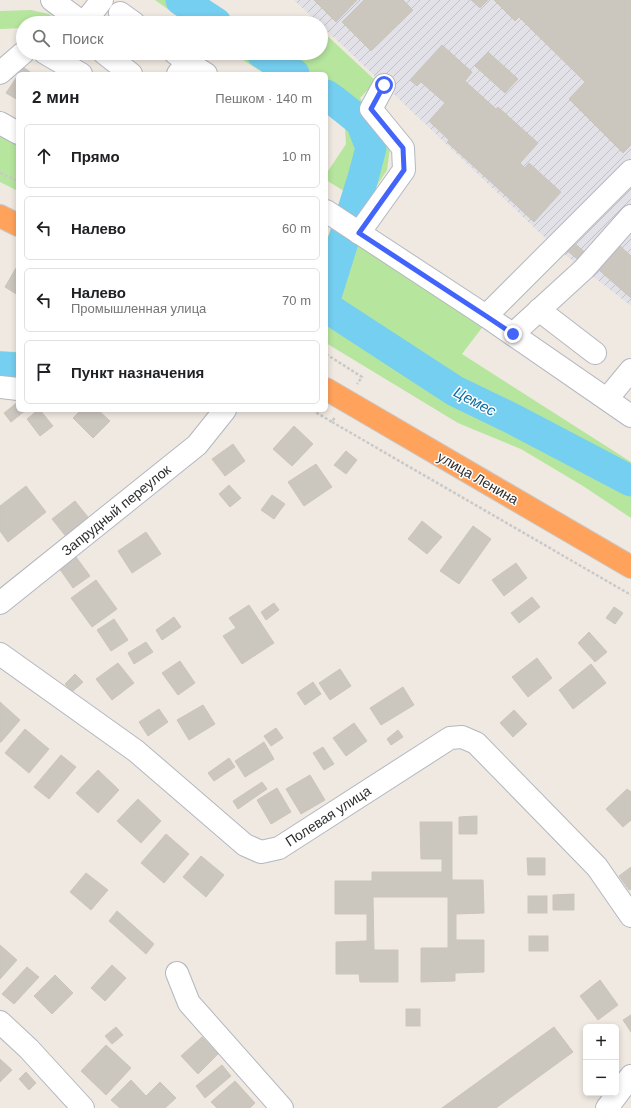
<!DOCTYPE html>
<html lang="ru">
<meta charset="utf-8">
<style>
:root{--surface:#fff;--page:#f2f2f2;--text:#202124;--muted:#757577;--line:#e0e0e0}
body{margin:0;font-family:Arial,sans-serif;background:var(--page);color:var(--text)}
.controls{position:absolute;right:12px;bottom:12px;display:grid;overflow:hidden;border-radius:6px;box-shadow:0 2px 6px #0003}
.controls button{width:36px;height:36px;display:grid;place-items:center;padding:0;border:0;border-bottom:1px solid var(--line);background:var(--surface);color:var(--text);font:20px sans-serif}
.stop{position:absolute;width:12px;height:12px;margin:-9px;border:3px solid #4264fb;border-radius:50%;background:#fff}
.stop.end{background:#4264fb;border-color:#fff;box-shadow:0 1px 4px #0008}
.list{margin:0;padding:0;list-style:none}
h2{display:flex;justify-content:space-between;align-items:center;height:52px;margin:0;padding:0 16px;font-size:17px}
h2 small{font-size:13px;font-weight:400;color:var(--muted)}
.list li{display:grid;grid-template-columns:26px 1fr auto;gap:12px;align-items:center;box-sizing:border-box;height:64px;margin:0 8px 8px;padding:0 8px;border:1px solid var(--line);border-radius:6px}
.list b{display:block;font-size:15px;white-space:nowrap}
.list p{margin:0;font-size:13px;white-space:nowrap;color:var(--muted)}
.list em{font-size:13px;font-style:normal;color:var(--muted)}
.icon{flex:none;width:22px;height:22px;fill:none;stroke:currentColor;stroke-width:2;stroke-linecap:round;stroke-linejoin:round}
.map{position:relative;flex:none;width:631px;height:1108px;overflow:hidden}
.search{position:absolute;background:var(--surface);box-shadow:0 2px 6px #0003;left:16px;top:16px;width:312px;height:44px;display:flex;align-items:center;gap:10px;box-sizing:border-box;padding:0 14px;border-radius:22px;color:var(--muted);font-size:15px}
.panel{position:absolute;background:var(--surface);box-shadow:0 2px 6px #0003;left:16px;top:72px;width:312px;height:340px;border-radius:6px}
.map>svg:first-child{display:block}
.industrial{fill:url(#industrial-furrows)}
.grass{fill:#b6e59e}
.forest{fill:url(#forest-crowns)}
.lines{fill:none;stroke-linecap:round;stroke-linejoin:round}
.river{stroke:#75cff0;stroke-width:31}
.building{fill:#cbc7bf;stroke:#cbc5ba}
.minor-casing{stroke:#b4b7c1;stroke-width:24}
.highway-casing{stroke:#c9c9c9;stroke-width:24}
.path{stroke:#c9c9c9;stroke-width:2.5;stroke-dasharray:3 2;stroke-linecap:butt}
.minor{stroke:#fff;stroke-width:22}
.highway{stroke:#ffa35c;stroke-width:22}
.route{stroke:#4264fb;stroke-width:5}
.labels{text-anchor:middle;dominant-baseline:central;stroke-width:3;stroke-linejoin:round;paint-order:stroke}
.street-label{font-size:14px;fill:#2e2e2e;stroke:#fff}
.water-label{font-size:15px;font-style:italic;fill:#0d6fa3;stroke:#fff}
</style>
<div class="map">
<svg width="631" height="1108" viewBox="0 0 631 1108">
<defs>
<pattern id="industrial-furrows" width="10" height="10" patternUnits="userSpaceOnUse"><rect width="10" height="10" fill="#e3e1e8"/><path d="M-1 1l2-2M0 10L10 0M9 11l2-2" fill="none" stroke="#c3c1c7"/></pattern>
<pattern id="forest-crowns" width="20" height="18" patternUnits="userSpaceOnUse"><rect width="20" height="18" fill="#b6e59e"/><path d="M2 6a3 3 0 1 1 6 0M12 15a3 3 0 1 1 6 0" fill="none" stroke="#9dc588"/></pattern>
</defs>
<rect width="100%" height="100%" fill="#efe9e1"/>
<path class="industrial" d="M294 0H631V306L555 247 540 233 321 25V23H319Z"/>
<g class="grass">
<path d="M155 0H203L222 11 212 23H187Z"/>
<path d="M31 10 49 14 60 23H23V28L0 29V11Z"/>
<path d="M321 30 376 81 360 98 390 148 387 170 365 204 326 180V174L346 144 345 126 326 114V74H265L232 53H294L296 54 297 53H321Z"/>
<path d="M0 137H7L18 143V191L0 182Z"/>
<path d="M334 227 484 325 462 354 631 462V518L583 486 521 449 458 423 326 343V239Z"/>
</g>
<path class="forest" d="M0 351 18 352V384L0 381Z"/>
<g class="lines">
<g class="river">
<path d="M181 0 216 23"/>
<path d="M262 53 294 74"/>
<path d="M326 95 336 102 361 122 371 148 363 178 326 296"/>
<path d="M326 307 455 391 513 419 631 481"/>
<path d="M0 367 18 368"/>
</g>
</g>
<g class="building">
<path d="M314 0H357L336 22Z"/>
<path d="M364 0H403L413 10 371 51 342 22Z"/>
<path d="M471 0H488L480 8Z"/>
<path d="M494 0H631V145L623 153 569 99 585 82 519 17 515 21Z"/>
<path d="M442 45 472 72 465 81 496 109 498 107 538 143 520 163 525 168 503 193 447 142 449 140 429 121 445 103 421 82 417 86 410 80Z"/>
<path d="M488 52 518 79 505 93 475 66Z"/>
<path d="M23 67 33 74H18Z"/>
<path d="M18 75V100L6 93Z"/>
<path d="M529 163 561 192 534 222 503 193Z"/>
<path d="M572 241 588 255 581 262 565 249Z"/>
<path d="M620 246 631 256V298L599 270Z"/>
<path d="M16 268 18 269V295L5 287Z"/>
<path d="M18 402V410H26L11 422 4 413Z"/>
<path d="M38 410H40L53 426 40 436 27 419Z"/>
<path d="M81 410H98L110 421 93 438 73 418Z"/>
<path d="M294 426 313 444 292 466 273 449Z"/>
<path d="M233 444 245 461 225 476 212 459Z"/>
<path d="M346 451 357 460 346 474 334 465Z"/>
<path d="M316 464 332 487 304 506 288 482Z"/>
<path d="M229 485 241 498 230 507 219 494Z"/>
<path d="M26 486 46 512 8 542 0 531V506Z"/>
<path d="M272 495 285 504 274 519 261 510Z"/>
<path d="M75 501 92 522 68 539 52 519Z"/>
<path d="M422 521 442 537 427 554 408 539Z"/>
<path d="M473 526 491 539 459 584 440 571Z"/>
<path d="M146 532 161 554 132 573 118 551Z"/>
<path d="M76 557 90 576 73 588 59 568Z"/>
<path d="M516 563 527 578 504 596 492 580Z"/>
<path d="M96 580 117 609 92 627 71 598Z"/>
<path d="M532 597 540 607 519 623 511 613Z"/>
<path d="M274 603 279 610 266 620 261 612Z"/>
<path d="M249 605 274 643 242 664 223 636 236 628 229 618Z"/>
<path d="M614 607 623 613 615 624 606 618Z"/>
<path d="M174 617 181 627 162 640 156 630Z"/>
<path d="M114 619 128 640 111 651 97 630Z"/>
<path d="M589 632 607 652 595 662 578 643Z"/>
<path d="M146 642 153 652 134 664 128 653Z"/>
<path d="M537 658 552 678 528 697 512 677Z"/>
<path d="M180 661 195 683 178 695 162 673Z"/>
<path d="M118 663 134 683 112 700 96 679Z"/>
<path d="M591 664 606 683 573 709 559 690Z"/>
<path d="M340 669 351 686 330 700 319 683Z"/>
<path d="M75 674 83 682 72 692 65 684Z"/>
<path d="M313 682 321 694 305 705 297 693Z"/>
<path d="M403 687 414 705 381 725 370 708Z"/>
<path d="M0 702 20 720 1 742H0Z"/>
<path d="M203 705 215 724 189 740 177 720Z"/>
<path d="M159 709 168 722 148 736 139 722Z"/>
<path d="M514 710 527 724 513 737 500 723Z"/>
<path d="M354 723 367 741 346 756 333 738Z"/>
<path d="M276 728 283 738 271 746 264 736Z"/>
<path d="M25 729 49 749 29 773 5 753Z"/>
<path d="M398 730 403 737 391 745 387 739Z"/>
<path d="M264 742 274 759 245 777 235 761Z"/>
<path d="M323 747 334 764 324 770 313 753Z"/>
<path d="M61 755 76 767 49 799 34 787Z"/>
<path d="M229 758 235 767 214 781 208 773Z"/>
<path d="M98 770 119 790 98 813 76 793Z"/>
<path d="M310 775 325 800 301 814 286 789Z"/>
<path d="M262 782 267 789 238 809 233 801Z"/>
<path d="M277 788 291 812 271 824 257 800Z"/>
<path d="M627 789 631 792V820L623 827 606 809Z"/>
<path d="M138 799 161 821 141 843 117 821Z"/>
<path d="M477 816V834H459V817Z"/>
<path d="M420 822H452V880H483L484 913 456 914V940H484V972L455 973V981L421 982V948H448V897H373L374 950H398V982H360L359 974H336V942L367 941V914H335V881H372V872H442V859H421Z"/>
<path d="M166 834 189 854 164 883 141 863Z"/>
<path d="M201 856 224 875 206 897 183 877Z"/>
<path d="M527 858H545V875H528Z"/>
<path d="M631 867V889L629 890 619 876Z"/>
<path d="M86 873 108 890 91 910 70 892Z"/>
<path d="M574 894V910H553V895Z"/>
<rect x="528" y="896" width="19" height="17"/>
<path d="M117 911 154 944 146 954 109 921Z"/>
<rect x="529" y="936" width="19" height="15"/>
<path d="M0 945 17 960 0 979Z"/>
<path d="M112 965 126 978 105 1001 91 988Z"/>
<path d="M27 967 39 977 14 1004 2 994Z"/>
<path d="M55 975 73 993 52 1014 34 996Z"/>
<path d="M600 980 618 1005 598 1020 580 996Z"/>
<rect x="406" y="1009" width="14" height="17"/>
<path d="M631 1015V1032L623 1020Z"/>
<path d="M116 1027 123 1035 112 1044 105 1036Z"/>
<path d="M554 1027 573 1052 496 1108H442Z"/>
<path d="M202 1037 218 1054 198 1074 181 1056Z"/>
<path d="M106 1045 131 1068 106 1095 81 1071Z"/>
<path d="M0 1059 12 1070 0 1082Z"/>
<path d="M222 1065 231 1076 205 1098 196 1086Z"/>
<path d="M26 1072 36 1083 29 1090 19 1079Z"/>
<path d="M131 1080 146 1096 160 1082 176 1098 165 1108H120L111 1100Z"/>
<path d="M235 1081 255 1103 250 1108H217L211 1102Z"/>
</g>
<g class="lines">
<defs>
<g id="minor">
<path d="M52 0 83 23"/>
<path d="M120 13 134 23"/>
<path d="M84 23 102 0"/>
<path d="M45 53 81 74"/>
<path d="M104 53 131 74"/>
<path d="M175 53 187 62 178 74"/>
<path d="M187 62 206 74"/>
<path d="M0 73 23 53"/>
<path d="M0 123 18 133"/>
<path d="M326 211 486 316 631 416"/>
<path d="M359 233 404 170 403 148 371 109 384 85"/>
<path d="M539 310 595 353"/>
<path d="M486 316 631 171"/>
<path d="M513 334 584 269 631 216"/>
<path d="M0 387 18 389"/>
<path d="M607 399 631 370"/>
<path d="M0 603 197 445 225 410"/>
<path d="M0 654 136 751 245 845 261 852 279 848 450 738 462 737 476 743 597 867 631 916"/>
<path d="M177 973 189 1003 282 1108"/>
<path d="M0 1022 29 1049 83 1108"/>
<path d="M607 1108 631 1076"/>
</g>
<g id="highway">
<path d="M0 216 18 225"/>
<path d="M326 389 631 567"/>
</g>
</defs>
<use href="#minor" class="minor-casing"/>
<use href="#highway" class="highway-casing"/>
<g class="path">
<path d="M0 173 18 181"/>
<path d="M326 354 362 377 357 384"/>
<path d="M312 410 332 422 335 417"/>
<path d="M332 422 631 595"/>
</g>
<use href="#minor" class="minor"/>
<use href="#highway" class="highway"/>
</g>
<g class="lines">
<path class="route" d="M384 85 371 109 403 148 404 170 359 233 486 316 513 334"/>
</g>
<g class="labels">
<g class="street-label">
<text transform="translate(478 478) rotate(30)">улица Ленина</text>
<text transform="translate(116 510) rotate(-39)">Запрудный переулок</text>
<text transform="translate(328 816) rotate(-33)">Полевая улица</text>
</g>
<g class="water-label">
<text transform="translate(475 401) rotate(28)">Цемес</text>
</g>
</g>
</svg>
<div class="controls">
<button>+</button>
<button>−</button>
</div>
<div class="stop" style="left:384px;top:85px"></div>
<div class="stop end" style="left:513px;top:334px"></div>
<div class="search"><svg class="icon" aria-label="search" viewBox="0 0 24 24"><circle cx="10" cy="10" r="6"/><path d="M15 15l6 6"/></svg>Поиск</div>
<section class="panel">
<h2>2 мин<small>Пешком · 140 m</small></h2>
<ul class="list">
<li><svg class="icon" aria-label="ahead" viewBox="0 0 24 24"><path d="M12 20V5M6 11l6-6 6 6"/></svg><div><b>Прямо</b></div><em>10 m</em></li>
<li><svg class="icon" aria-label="left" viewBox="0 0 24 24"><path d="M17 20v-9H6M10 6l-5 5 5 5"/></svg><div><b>Налево</b></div><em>60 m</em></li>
<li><svg class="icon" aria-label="left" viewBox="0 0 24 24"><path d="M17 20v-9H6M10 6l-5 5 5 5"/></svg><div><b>Налево</b><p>Промышленная улица</p></div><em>70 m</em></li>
<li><svg class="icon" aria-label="arrive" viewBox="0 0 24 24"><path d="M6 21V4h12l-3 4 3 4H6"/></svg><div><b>Пункт назначения</b></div></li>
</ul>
</section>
</div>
